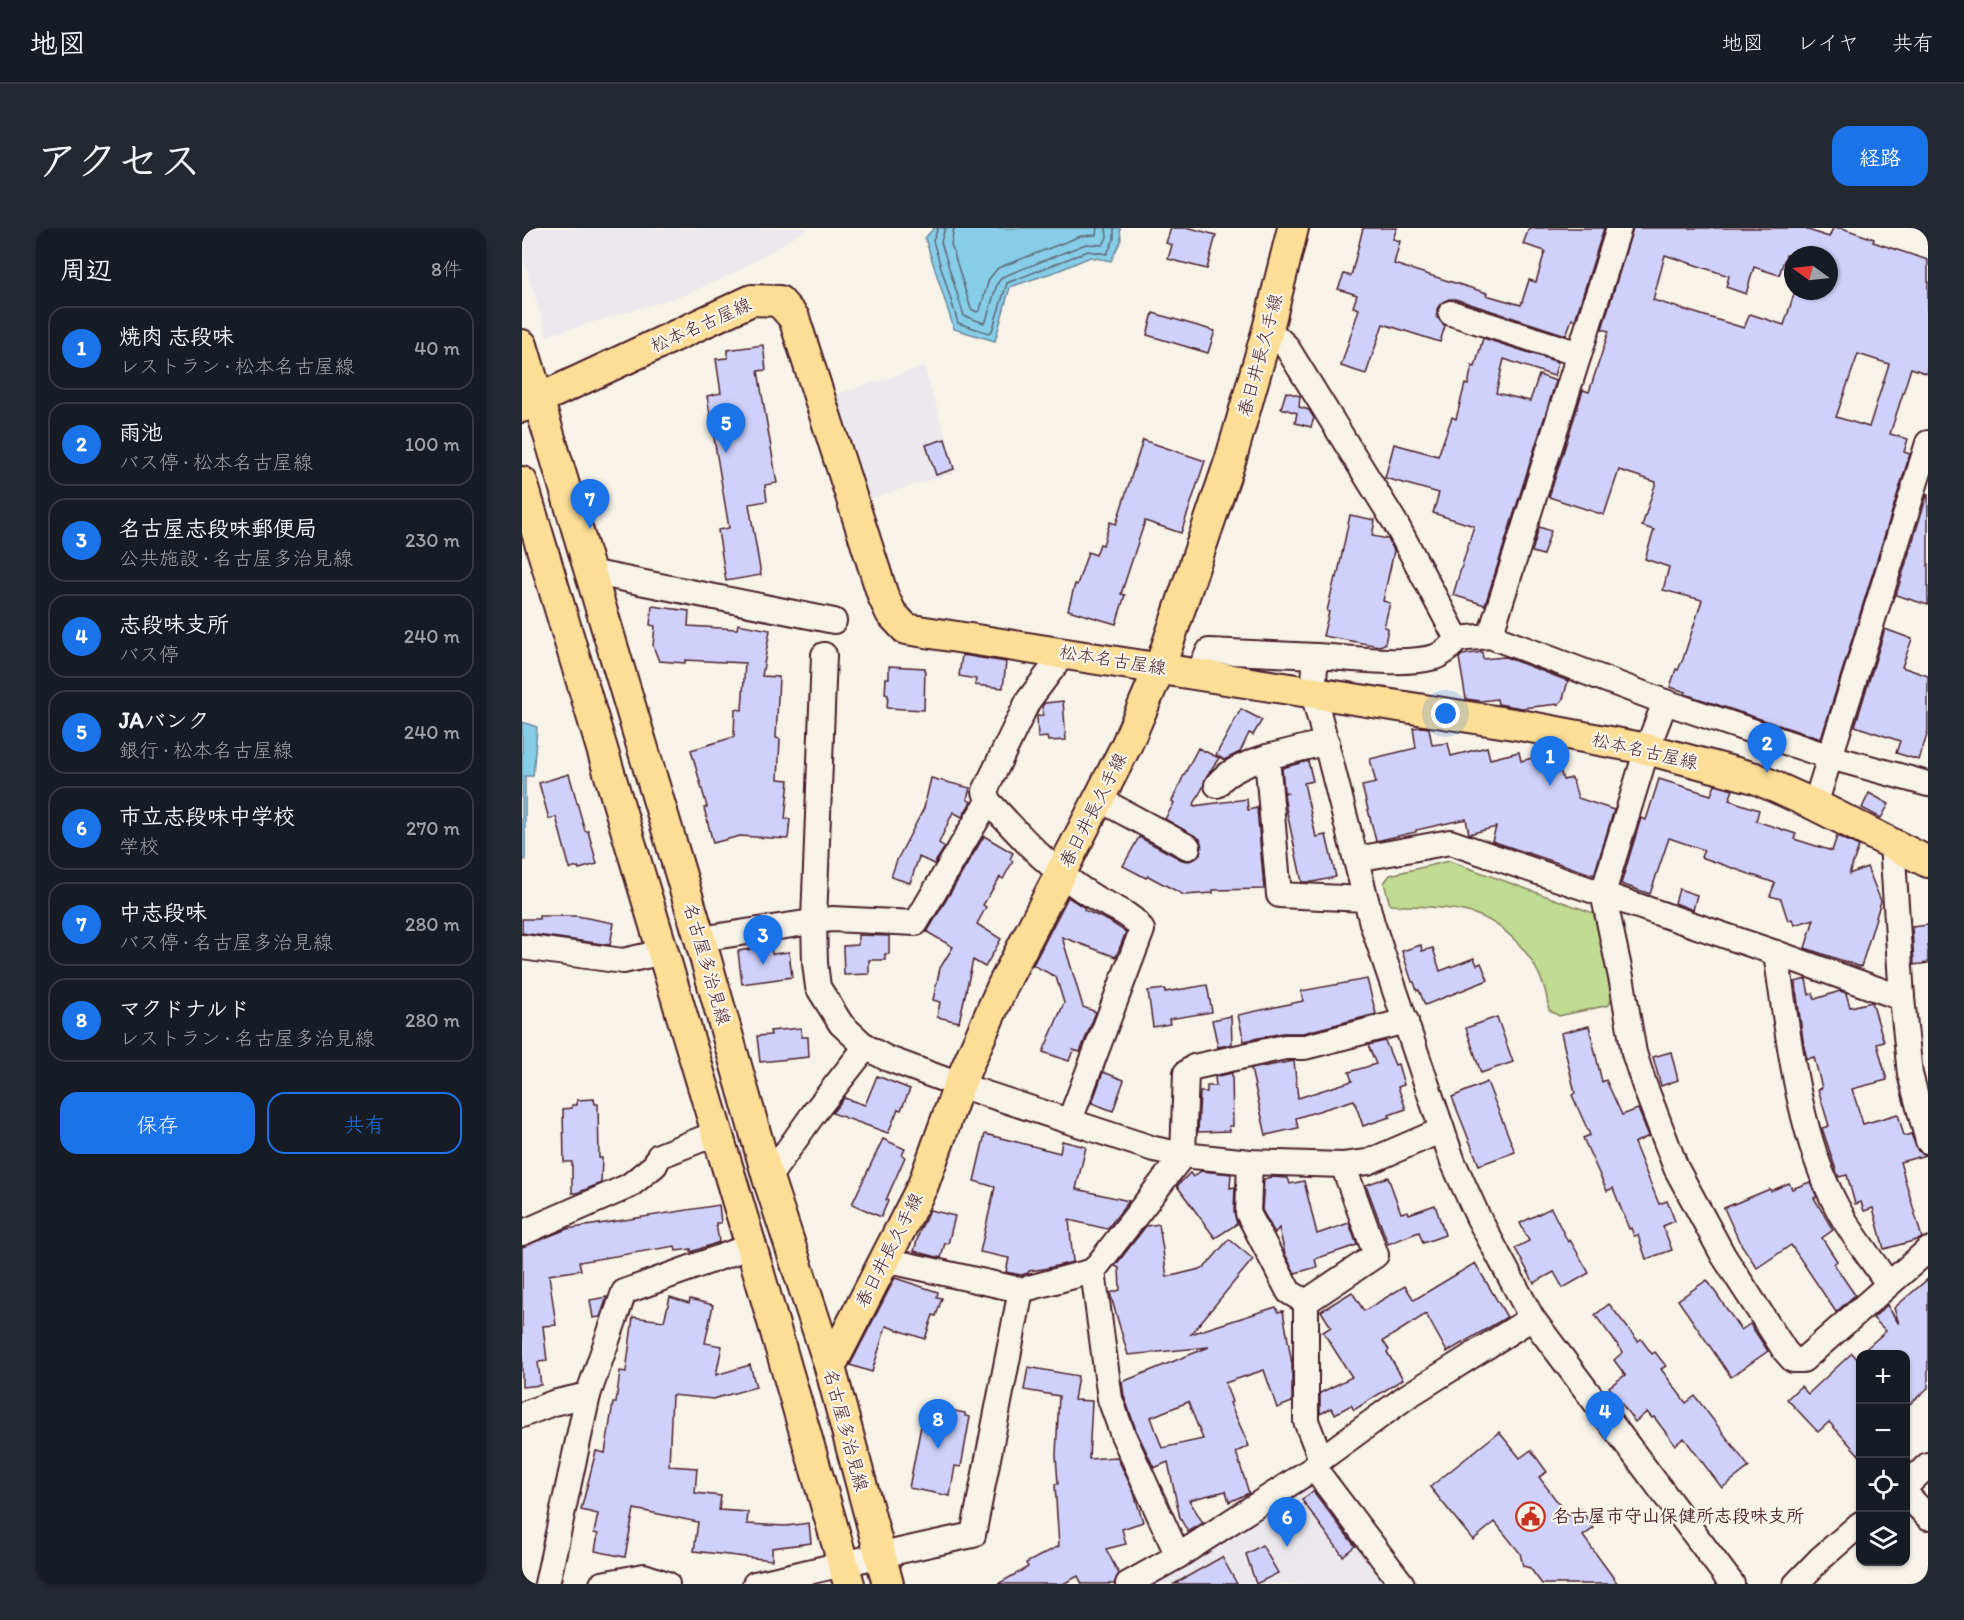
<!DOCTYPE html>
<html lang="ja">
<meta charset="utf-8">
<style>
:root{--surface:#171b24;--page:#242831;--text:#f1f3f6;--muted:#9ea1a6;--line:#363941;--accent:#1a73e8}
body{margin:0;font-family:Itim,"Klee One",sans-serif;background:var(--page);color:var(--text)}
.controls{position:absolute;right:18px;bottom:18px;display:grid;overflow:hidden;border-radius:12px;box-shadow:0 2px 4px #0004}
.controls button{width:54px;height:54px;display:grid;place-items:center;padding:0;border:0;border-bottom:2px solid var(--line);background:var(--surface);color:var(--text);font:30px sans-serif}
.compass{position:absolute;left:1262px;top:18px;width:54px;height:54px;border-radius:50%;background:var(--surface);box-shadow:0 2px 4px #0004;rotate:285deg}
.you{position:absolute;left:924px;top:486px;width:21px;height:21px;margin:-15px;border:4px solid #fff;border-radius:50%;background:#1a73e8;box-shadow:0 0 0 9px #1a73e833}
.badge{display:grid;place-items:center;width:39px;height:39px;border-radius:50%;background:var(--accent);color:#fff;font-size:20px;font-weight:700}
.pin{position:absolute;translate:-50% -50px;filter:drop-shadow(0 2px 3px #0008)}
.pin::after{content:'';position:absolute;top:32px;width:21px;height:18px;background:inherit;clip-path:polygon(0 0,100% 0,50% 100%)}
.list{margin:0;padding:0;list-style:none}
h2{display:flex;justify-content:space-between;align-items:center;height:78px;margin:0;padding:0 24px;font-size:26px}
h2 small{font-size:20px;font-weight:400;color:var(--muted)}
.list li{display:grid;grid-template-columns:39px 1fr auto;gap:18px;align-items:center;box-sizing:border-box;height:84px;margin:0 12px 12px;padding:0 12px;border:2px solid var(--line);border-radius:18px}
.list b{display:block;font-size:22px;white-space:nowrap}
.list p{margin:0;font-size:20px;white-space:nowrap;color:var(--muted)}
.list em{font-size:20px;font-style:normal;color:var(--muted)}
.actions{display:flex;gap:12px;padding:18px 24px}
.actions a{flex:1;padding:14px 0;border:2px solid var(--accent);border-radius:18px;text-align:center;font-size:21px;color:var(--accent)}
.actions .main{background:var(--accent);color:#fff}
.icon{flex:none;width:33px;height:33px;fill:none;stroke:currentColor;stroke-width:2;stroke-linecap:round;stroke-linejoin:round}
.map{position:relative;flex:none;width:1406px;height:1356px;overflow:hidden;border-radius:18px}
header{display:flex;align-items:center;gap:36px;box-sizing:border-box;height:84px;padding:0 30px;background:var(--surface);border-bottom:2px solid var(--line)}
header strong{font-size:28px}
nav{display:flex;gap:33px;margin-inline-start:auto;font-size:21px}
.intro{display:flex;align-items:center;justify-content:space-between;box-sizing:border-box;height:144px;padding:0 36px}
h1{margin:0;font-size:42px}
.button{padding:15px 27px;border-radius:18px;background:var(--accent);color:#fff;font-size:21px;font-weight:700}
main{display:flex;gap:36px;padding:0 36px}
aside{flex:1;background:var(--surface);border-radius:18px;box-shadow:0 2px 4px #0004}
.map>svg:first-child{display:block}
.built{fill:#ebe9ed}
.green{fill:#c0db92;stroke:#857d5e;stroke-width:1.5}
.water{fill:#86cee8;stroke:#6e889c;stroke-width:1.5}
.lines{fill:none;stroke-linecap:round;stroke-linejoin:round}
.shore{stroke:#626577;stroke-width:1.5}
.building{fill:#d0d1fa;stroke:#4a1f2b;stroke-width:1.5;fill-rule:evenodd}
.minor-casing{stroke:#4a1f2b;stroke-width:28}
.major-casing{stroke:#4a1f2b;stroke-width:34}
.minor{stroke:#f7f3e8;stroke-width:24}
.major{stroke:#fcde96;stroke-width:30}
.labels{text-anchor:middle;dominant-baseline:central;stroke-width:4.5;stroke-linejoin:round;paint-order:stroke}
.street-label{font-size:18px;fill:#4a1f2b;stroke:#f7f3e8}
.poi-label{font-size:18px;font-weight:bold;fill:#4a1f2b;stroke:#f7f3e8;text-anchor:start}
</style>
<header>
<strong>地図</strong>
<nav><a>地図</a><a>レイヤ</a><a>共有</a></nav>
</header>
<div class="intro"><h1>アクセス</h1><a class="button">経路</a></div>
<main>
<aside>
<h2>周辺<small>8件</small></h2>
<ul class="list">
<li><span class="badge">1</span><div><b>焼肉 志段味</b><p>レストラン · 松本名古屋線</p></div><em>40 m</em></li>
<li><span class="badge">2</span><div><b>雨池</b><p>バス停 · 松本名古屋線</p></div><em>100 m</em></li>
<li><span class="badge">3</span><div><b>名古屋志段味郵便局</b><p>公共施設 · 名古屋多治見線</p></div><em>230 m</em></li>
<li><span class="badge">4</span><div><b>志段味支所</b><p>バス停</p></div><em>240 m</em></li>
<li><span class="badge">5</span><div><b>JAバンク</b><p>銀行 · 松本名古屋線</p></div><em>240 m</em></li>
<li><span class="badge">6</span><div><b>市立志段味中学校</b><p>学校</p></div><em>270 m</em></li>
<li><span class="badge">7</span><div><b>中志段味</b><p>バス停 · 名古屋多治見線</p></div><em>280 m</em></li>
<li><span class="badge">8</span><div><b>マクドナルド</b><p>レストラン · 名古屋多治見線</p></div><em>280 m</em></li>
</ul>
<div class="actions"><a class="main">保存</a><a>共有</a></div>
</aside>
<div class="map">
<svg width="1406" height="1356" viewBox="0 0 1406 1356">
<rect width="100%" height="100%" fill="#f7f3e8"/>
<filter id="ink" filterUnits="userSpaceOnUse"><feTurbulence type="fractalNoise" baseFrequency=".0167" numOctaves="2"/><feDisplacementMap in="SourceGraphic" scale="12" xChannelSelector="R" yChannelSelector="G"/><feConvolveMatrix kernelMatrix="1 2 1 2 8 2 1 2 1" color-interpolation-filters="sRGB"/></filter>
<g filter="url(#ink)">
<g class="built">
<path d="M0 0H287L212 45 165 66 25 108 0 26Z"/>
<path d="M402 139 435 244 343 272 311 167Z"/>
<path d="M793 1254 870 1356H629Z"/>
</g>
<path class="green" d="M927 633 1074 686 1090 769 1087 777 1037 788 1027 782C1025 774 1025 766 1022 759 1011 724 978 690 941 683 918 678 892 679 868 677L862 655 868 647Z"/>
<g class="water">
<path d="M412 0H598L599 12 589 33 568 29 538 42 488 59 473 113 432 101 403 10Z"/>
<path d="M0 494 15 499 11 548H3V632H0Z"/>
</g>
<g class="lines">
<g class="shore">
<path d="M416 0 411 13 436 95 467 105 470 103 485 55 566 23 585 26 592 11V0"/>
<path d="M423 0 419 14 442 88 462 95 464 93 475 56 480 49 564 16 581 17 585 9 584 0"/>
<path d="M432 0 429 16 449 81 455 84 458 82 467 51 476 40 559 8 574 7 575 0"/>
</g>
</g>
<g class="building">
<path d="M649 0H668L694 7 685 41 646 31 650 17 644 15Z"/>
<path d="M841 0H875L871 11 878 13 872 36 965 65 964 67 999 77 1007 52 1014 54 1023 23 1001 16 1007 0H1082L1053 92 1050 91 1044 107 933 71H927L919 75 915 81V89L923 98 918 114 861 96 844 146 819 138 837 81 831 79 835 67 816 61 822 46 829 48Z"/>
<path d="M1111 0H1280L1307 9 1311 0H1320L1352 11 1351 14 1406 32V146L1389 140 1368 206 1386 211 1382 224 1388 226 1299 511 1163 466 1164 464 1148 459 1154 441 1156 442 1161 431 1180 372 1141 362 1147 339 1123 331 1132 302 1120 298 1134 254 1097 242 1082 287 1027 269 1061 162 1067 164 1087 103 1080 101ZM1143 27 1207 48 1204 59 1224 66 1232 39 1257 47 1264 27H1307V63H1273L1262 97 1228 86 1222 100 1131 72ZM1336 126 1367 136 1347 199 1314 189Z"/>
<path d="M631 85 693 103 686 125 625 107Z"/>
<path d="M961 110 1036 134 1032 148 982 131 974 165 1008 173 1017 147 1034 153 963 377 931 367 952 298 911 285 917 265 863 250 872 216 916 228 930 189 934 191 943 156 946 157 950 138 953 139Z"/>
<path d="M241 117 244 142 236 143 255 255 243 257 245 273 227 276 239 347 204 353 196 302 207 300 185 168 199 165 194 131 206 130 205 122Z"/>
<path d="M764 164 778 168 777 179 787 182 792 190 789 199 773 195 775 185 759 180Z"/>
<path d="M423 211 432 241 414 247 404 217Z"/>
<path d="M621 212 683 233 659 305 623 293 599 366 603 367 594 396 546 382 553 356 555 357 566 324 574 327 578 316 581 317 588 294 594 296Z"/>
<path d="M1405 267H1406V377L1374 367Z"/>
<path d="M828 287 853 292 850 308 866 311 872 323 861 373 868 375 862 399 866 400 863 416 857 418 801 408 807 384 805 383 813 349 815 350Z"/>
<path d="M1017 299 1029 303 1021 327 1010 324Z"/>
<path d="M130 378 167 383 166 398 215 401 216 396 248 402 240 448 257 449 254 510 258 511 256 551 267 552 263 591H268L266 611 218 608 191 615 182 580 185 579 169 522 212 509 213 481 220 482 223 435 163 432V435L137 433 131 418 133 398 128 397Z"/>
<path d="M1363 401 1390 411 1380 439 1406 448V504L1397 532 1374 525 1378 513 1333 498Z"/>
<path d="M960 424 961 431 983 429 1046 453 1041 471 1037 476 1000 480 976 476 975 471 959 473 944 471 937 430 940 427Z"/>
<path d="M440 427 484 434 481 460 453 457 454 451 437 448Z"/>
<path d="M367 438 403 440 402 482 365 480 366 467 363 466 364 450H367Z"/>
<path d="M541 473 544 512 526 513 525 509 516 510 515 488 521 487 520 478 523 475Z"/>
<path d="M719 481 740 492 731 507 727 505 718 524 702 532 694 527Z"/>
<path d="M899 499 907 500 910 517 926 515 929 528 965 519 968 531 997 524 999 533 1033 524 1041 552 1050 550 1056 570 1092 582 1072 647 970 613 974 599 947 606 944 591 894 602V604L854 613 840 558 854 555 848 531 894 520 891 500Z"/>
<path d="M676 520 697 530 684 549 681 559 671 578 725 571 726 582 735 580 742 661 691 662V665L662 667 626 648 624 650 601 638 617 609 660 632 667 633 673 631 678 626 680 619 678 611 643 591 652 575 650 573 661 549Z"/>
<path d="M786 533 791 553 782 555 794 609 804 607 814 649 791 654H780L764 580 762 565H765L762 563 760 540Z"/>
<path d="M47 546 63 603H66L75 636 57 641 56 639 48 641 34 589 27 591 17 555Z"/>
<path d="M409 550 448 560 445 571 449 574 440 589 431 584 417 615 423 619 412 636 397 629 388 655 369 649 375 632 402 580Z"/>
<path d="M1137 551 1189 567 1193 557 1211 562 1207 572 1237 582 1234 593 1274 606 1272 611 1310 623 1315 608 1337 618 1327 646 1345 639 1359 673 1339 739 1283 720 1292 691 1272 697 1270 691 1266 693 1259 671 1248 668 1253 655 1179 629 1182 622 1147 610 1128 666 1099 656 1119 590 1124 592Z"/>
<path d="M1347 565 1367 576 1359 590 1340 580Z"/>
<path d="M462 608 491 625 488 631 491 633 481 651 478 649 461 677 464 679 455 696 479 711 463 739 451 732 437 794 415 789 418 774 411 772 418 740 431 719 405 704Z"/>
<path d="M1157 661 1175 667 1171 682 1153 675Z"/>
<path d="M546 669 563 680 562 682 587 693 604 704 594 729 540 709 561 779 574 784 558 824 551 822 547 833 521 824 542 775 534 749 511 737Z"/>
<path d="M17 688H55L92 695 88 717 0 705V691H17Z"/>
<path d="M1406 697V735L1392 737 1390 699Z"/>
<path d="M336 707 367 708V726H363V732H347V746L322 747 321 718 336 717Z"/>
<path d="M899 717 900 723 911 720 918 743 952 730 955 737 959 735 966 752 903 777 897 762 895 763 892 754H890L880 723Z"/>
<path d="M249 718 250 726 267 724 270 749 220 756 216 723Z"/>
<path d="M845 751 854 786 781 805H760L722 813 716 787 781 773 779 763Z"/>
<path d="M1284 751 1287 767 1291 765 1293 771 1318 763 1324 765 1328 779 1350 774 1362 814 1355 816 1365 852 1330 861 1341 896 1376 886 1382 908 1389 906 1396 923 1404 927 1378 934 1400 1010 1398 1011 1362 1021 1351 980 1342 983 1339 974 1333 976 1325 947 1317 949 1315 945 1300 900 1307 898 1296 861 1300 860 1292 829 1285 831 1282 819 1273 754Z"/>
<path d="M685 757 690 784 647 791 648 796 631 799 626 763 643 761V764Z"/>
<path d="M709 788 710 816 696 819 690 792Z"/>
<path d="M975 789 991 834 959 845 944 800Z"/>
<path d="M1067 798 1080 854 1084 852 1100 887 1116 881 1127 908 1112 915 1137 976 1145 973 1153 993 1141 998 1150 1022 1124 1031 1116 1007 1112 1008 1109 1000 1107 1001 1091 960 1085 963 1061 910 1068 907 1050 867 1053 865 1039 805Z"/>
<path d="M279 800 280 809H286L287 829 238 834 235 808 249 807 248 803Z"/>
<path d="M863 813 873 837 876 836 882 857 876 859 884 881 867 887 868 889 841 898 832 872 774 890 776 900 744 907 729 841 772 833 776 870 830 853 827 844 854 836 846 817Z"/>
<path d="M1149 824 1156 852 1139 858 1131 829Z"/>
<path d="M581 844 602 852 591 883 570 875Z"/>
<path d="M710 845 711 898H707L708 903 676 904 678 864H685V858H694L693 849Z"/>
<path d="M355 848 388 861 379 882 376 881 366 905 310 885 322 870 343 877Z"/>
<path d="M965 854 993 924 957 937 930 869Z"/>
<path d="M72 871 73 876H76L77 930H80L79 955 55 965H50V934H42L41 881 50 880V877H55V872Z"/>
<path d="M463 906 538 925 540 913 564 919 554 961 607 973 585 1001 547 992 551 1034 521 1041 507 1043 506 1045 499 1047 484 1044 487 1030 458 1024 473 959 452 953Z"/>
<path d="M361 911 383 921 380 927 383 929 364 972 366 973 359 989 330 976Z"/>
<path d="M679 943 709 946 708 960 713 959 712 984 715 996 693 1010 655 958 668 945 671 949Z"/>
<path d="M749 949 766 950 768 956 782 953 795 1006 827 995 835 1017 793 1031 795 1039 773 1045 763 1026 757 1000 753 1005 740 982 742 951Z"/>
<path d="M866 949 879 985 886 983 887 986 913 977 923 1007 901 1015 897 1004 866 1016 844 957Z"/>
<path d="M1288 954 1295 969 1292 970 1311 1002 1300 1010 1315 1033 1312 1036 1333 1067 1314 1084 1269 1017 1235 1040 1217 1013 1202 980 1248 961 1249 963 1267 955 1270 961Z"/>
<path d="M197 977 199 995H194L197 1014 169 1024V1021L154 1023 153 1018 57 1034 59 1042 27 1047 34 1097 21 1098 25 1133 16 1134 19 1157 0 1159V1019L45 1001Z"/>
<path d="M1029 980 1046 1014 1048 1012 1067 1045 1041 1060 1032 1044 1012 1055 993 1020 1007 1013 998 995Z"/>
<path d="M408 982 433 988 426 1016 423 1015 419 1030 392 1023 398 1002Z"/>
<path d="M637 996 645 1049 682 1040 707 1011 731 1031 669 1106 754 1079 756 1084 761 1083 770 1136V1174L755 1180 742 1142 703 1155 710 1174 708 1175 727 1218 714 1224 727 1265 707 1274 704 1263 667 1272 681 1295 666 1304 658 1290 646 1234 632 1240 614 1202 602 1168 600 1154 687 1119 606 1127 588 1065 598 1062 597 1040 593 1038 624 998ZM666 1174 681 1211 640 1220 629 1189Z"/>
<path d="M953 1035 985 1089 925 1124 904 1086 861 1113 867 1122 865 1124 881 1151 832 1182 829 1177 813 1186 809 1180 798 1186V1165L830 1149 801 1104 809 1099 799 1083 830 1064 842 1083 883 1058 892 1072Z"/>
<path d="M373 1050 416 1064 415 1069 420 1070 414 1088 411 1087 403 1111 364 1098 350 1144 328 1137Z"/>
<path d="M1406 1051V1160L1383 1180V1126H1338L1364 1103 1351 1090 1365 1077 1377 1096 1372 1080Z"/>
<path d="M1185 1052 1219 1102 1228 1096 1246 1123 1209 1149 1156 1072Z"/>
<path d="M85 1069 78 1089 71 1090 68 1072Z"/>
<path d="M148 1069 167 1075 168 1071 191 1077 183 1115 200 1118 194 1147 228 1137 234 1159 191 1171 150 1167 147 1238 175 1240 173 1265 199 1268 197 1282 226 1284 225 1296 264 1298 287 1295 289 1315 250 1320V1332L172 1323 176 1294 112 1281 103 1329 73 1323 76 1306 72 1305 76 1286 59 1282 74 1223 83 1225 91 1175H94L98 1143 104 1144 111 1089 142 1093Z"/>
<path d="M1087 1076 1116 1113 1119 1111 1130 1126 1133 1124 1144 1138 1139 1141 1164 1175 1173 1168 1227 1239 1200 1260 1162 1210 1153 1217 1132 1189 1130 1190 1125 1184 1113 1194 1087 1159 1103 1147 1092 1132 1101 1124 1073 1087Z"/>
<path d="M1330 1125 1338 1134V1228L1307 1194 1296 1204 1265 1171 1279 1158 1286 1166Z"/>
<path d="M506 1139 556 1148 552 1172 570 1173 567 1231 595 1229 612 1265 621 1294 600 1301 604 1316 584 1321 597 1346 592 1356H560L556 1348 541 1356H476L506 1339 504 1335 537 1318 533 1256H536L534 1227 537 1168 502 1162Z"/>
<path d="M403 1177 443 1185V1188L448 1189 439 1239 433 1238 428 1268 387 1260Z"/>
<path d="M977 1204 998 1230 1009 1222 1025 1244 1017 1249 1046 1288 1057 1279 1072 1300 1061 1308 1096 1356H1020L1008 1340 1001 1338 998 1325 973 1294 951 1312 908 1259Z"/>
<path d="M791 1263 833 1318 821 1328 780 1272Z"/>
<path d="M740 1317 756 1345 734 1356 724 1326Z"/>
<path d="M700 1329 715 1356H652Z"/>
</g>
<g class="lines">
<defs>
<g id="minor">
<path d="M929 85 1057 126"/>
<path d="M746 101 764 118 874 296 935 411"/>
<path d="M68 344 312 393"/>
<path d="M968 408 1097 0"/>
<path d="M302 427 292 693 293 735 296 759 319 796 344 819 364 830 437 857 632 921 661 927 728 934 821 937 846 934 920 902"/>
<path d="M676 445 687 423 794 428"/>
<path d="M1143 474 1125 521 1081 665 1100 754 1112 825 1122 856 1154 940 1201 1027 1263 1123 1271 1132H1281L1406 1022"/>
<path d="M805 514 745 529 757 667 843 671"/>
<path d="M695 557C703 544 731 533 745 529"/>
<path d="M577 571 666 619"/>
<path d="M466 573C499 609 532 646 575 671 590 679 612 687 620 702L548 892"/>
<path d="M1293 577 1406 215"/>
<path d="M1370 615 1380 770 1388 846 1406 913"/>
<path d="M835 631 928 614 1254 725 1380 770"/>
<path d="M178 711 310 691 394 695 466 573 463 563 506 473 542 425"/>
<path d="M0 719 101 733 141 724"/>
<path d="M1254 725C1266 806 1276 906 1315 979 1329 1006 1349 1030 1366 1056"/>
<path d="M728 934 726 985 767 1064 784 1074"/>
<path d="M246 950 292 885 344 819"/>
<path d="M0 1005 107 958 133 937 137 928 195 905"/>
<path d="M363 1032 499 1062 571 1043 661 927 664 845 672 839 763 819H783L884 793"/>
<path d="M571 1043 588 1171 601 1207 656 1328"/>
<path d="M0 1187 31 1175 66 1167"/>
<path d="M799 1231 784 1193V1074L854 1027 821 937"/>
<path d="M792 1240 880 1356"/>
<path d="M1384 1258 1406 1237"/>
<path d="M1384 1266 1406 1289"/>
<path d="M25 1356 66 1167 102 1064 229 1018"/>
<path d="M80 1356 122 1348 145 1356"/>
<path d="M233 1356C306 1340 378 1322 451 1307L499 1062"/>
<path d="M606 1356 656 1328 792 1240 799 1231 884 1169 1010 1090"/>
<path d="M1210 1356 1010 1090 956 989 931 934 850 695 791 464 794 428C829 430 880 438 913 429 921 426 930 418 935 411L968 408 1143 474 1308 529 1406 556"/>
<path d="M1274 1356 1298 1331 1338 1296"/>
</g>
<g id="major">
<path d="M0 117 178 711 246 950 308 1139 366 1356"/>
<path d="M0 179 230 72 257 73 272 90 361 368 369 385 384 401 998 497 1125 521 1233 550 1293 577 1406 634"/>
<path d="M0 254 229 1018 327 1356"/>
<path d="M308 1139 401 957 437 857 481 757 604 518 638 439 709 230 746 101 771 0"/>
</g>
</defs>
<use href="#minor" class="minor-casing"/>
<use href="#major" class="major-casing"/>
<use href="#minor" class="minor"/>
<use href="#major" class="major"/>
</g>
</g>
<defs>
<symbol id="civic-ring" viewBox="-11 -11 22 22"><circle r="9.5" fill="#f7f3e8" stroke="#c8321e" stroke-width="1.5"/><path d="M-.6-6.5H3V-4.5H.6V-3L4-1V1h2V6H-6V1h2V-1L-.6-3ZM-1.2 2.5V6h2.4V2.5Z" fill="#c8321e"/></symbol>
</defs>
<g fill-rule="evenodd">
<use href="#civic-ring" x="992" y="1272" width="33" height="33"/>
</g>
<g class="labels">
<g class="street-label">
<text transform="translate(179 97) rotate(-24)">松本名古屋線</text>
<text transform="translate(738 127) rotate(-75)">春日井長久手線</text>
<text transform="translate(591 432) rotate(9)">松本名古屋線</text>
<text transform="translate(1123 523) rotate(13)">松本名古屋線</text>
<text transform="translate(571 582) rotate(-63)">春日井長久手線</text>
<text transform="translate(185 736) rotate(74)">名古屋多治見線</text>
<text transform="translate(367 1022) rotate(-63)">春日井長久手線</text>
<text transform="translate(324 1202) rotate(75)">名古屋多治見線</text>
</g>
<g class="poi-label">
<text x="1030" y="1288">名古屋市守山保健所志段味支所</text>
</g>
</g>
</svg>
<div class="controls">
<button>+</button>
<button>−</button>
<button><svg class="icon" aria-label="locate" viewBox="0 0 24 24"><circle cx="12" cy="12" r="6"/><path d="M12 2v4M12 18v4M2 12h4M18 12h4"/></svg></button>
<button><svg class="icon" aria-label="layers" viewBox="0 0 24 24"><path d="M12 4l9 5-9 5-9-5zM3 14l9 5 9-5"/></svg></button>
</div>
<svg class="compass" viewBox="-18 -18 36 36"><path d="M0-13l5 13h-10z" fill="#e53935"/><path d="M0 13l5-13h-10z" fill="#9ea1a6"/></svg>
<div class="you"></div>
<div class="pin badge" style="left:1028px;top:558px">1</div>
<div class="pin badge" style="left:1245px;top:545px">2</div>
<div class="pin badge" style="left:241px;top:737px">3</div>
<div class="pin badge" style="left:1083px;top:1213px">4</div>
<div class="pin badge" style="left:204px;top:225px">5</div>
<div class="pin badge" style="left:765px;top:1319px">6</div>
<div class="pin badge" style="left:68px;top:301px">7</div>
<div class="pin badge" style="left:416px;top:1221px">8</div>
</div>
</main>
